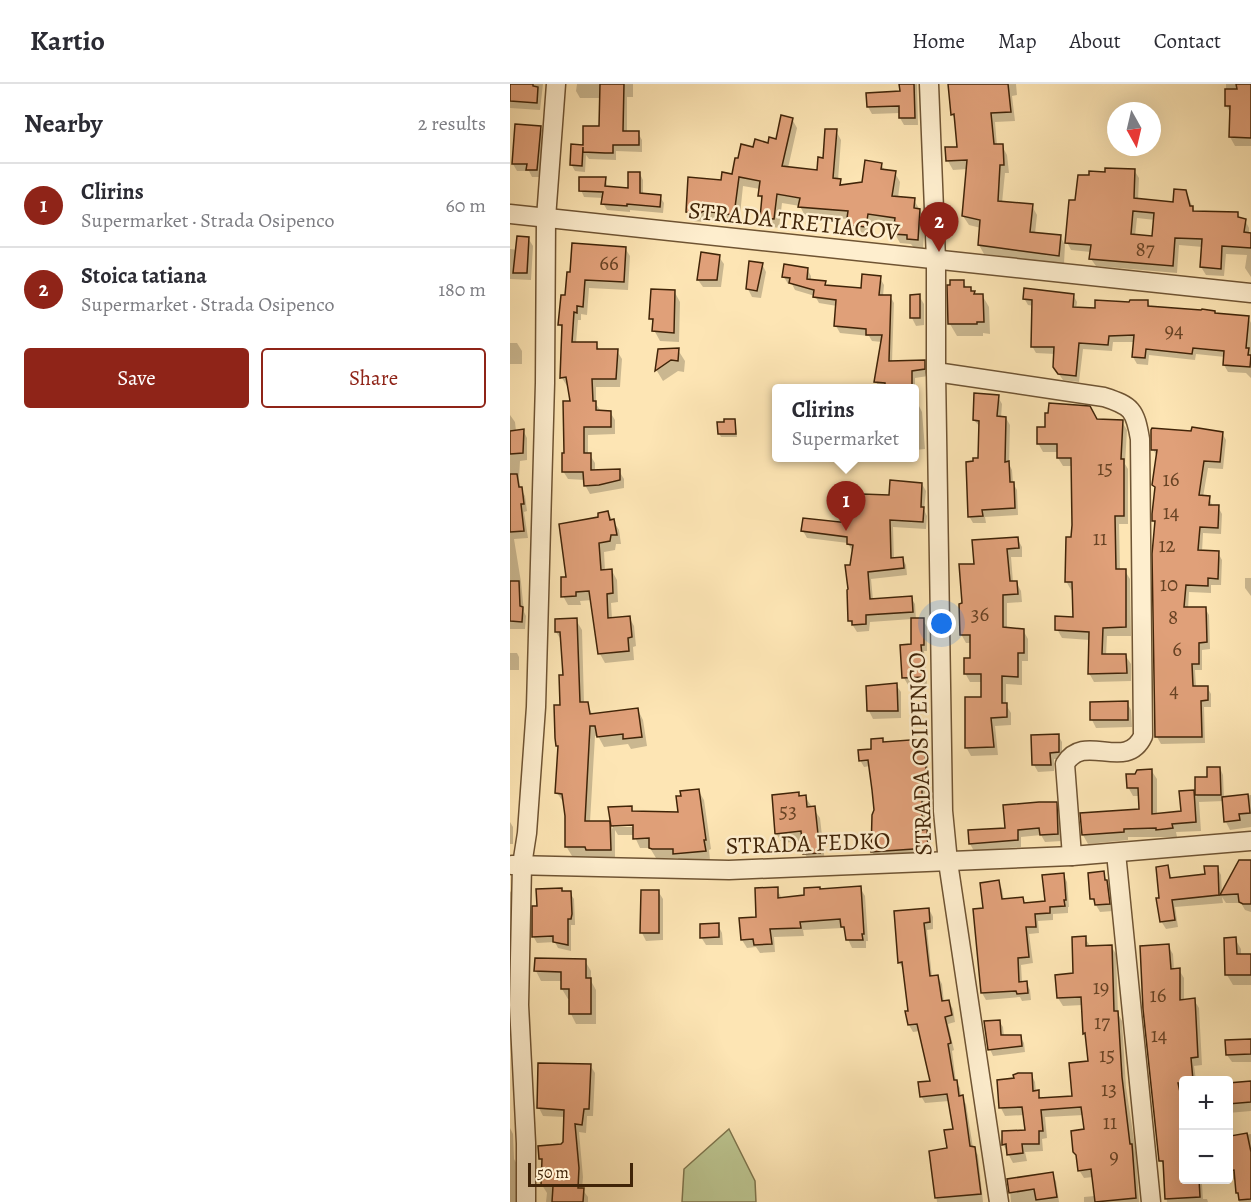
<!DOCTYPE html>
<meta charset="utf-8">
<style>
:root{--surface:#fff;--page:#f7f7f7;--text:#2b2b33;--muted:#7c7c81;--line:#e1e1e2;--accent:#8f2418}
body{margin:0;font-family:Alegreya,serif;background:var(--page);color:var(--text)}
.controls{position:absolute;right:18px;bottom:18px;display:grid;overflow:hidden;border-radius:6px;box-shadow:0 6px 24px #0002}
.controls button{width:54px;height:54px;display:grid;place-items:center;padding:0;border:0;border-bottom:2px solid var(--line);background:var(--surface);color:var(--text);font:30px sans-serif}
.compass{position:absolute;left:597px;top:18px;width:54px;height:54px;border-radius:50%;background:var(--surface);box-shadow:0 6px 24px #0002;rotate:172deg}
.scale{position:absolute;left:18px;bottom:15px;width:105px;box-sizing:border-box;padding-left:6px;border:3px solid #402408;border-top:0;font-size:16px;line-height:21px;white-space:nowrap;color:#402408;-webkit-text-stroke:4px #feeece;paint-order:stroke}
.you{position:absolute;left:432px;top:540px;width:21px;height:21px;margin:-15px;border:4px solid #fff;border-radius:50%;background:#1a73e8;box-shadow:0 0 0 9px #1a73e833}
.badge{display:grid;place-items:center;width:39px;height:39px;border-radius:50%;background:var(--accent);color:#fff;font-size:20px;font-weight:700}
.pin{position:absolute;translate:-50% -50px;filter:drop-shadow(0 2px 3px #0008)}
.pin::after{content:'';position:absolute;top:32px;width:21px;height:18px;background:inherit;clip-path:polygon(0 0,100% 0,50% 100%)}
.popup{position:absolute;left:262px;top:300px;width:147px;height:78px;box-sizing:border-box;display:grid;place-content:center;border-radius:6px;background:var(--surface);filter:drop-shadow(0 2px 4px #0005);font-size:20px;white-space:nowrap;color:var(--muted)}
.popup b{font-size:22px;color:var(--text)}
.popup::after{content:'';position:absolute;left:50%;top:100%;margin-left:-12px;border:12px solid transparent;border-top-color:var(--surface)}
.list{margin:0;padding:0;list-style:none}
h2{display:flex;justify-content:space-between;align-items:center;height:78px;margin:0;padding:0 24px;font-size:26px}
h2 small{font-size:20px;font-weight:400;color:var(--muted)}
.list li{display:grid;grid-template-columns:39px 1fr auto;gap:18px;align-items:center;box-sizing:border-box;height:84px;padding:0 24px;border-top:2px solid var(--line)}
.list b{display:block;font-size:22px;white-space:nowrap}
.list p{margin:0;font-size:20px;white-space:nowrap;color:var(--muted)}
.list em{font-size:20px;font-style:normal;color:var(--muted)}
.actions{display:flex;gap:12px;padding:18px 24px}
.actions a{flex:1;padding:14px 0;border:2px solid var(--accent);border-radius:6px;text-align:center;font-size:21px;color:var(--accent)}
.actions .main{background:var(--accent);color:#fff}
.map{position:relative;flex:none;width:741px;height:1118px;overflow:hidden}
header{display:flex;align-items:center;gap:36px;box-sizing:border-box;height:84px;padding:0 30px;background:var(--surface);border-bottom:2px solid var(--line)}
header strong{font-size:28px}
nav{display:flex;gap:33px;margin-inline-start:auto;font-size:21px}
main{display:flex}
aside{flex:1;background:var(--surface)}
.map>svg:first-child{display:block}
.green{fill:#bcc590;stroke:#7e744c;stroke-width:1.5}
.shadow{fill:#0003;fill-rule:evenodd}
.building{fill:#e0a079;stroke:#402408;stroke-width:1.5;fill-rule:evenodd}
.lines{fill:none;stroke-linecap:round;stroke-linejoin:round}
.minor-casing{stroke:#6f5433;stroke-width:21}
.minor{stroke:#feeece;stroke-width:18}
.labels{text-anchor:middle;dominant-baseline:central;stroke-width:5;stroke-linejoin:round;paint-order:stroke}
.number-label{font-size:21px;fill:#684324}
.street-label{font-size:24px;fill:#402408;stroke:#feeece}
</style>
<header>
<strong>Kartio</strong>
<nav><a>Home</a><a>Map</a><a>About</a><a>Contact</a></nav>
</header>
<main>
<aside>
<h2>Nearby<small>2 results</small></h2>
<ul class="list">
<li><span class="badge">1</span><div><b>Clirins</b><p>Supermarket · Strada Osipenco</p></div><em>60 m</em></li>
<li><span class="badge">2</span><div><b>Stoica tatiana</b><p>Supermarket · Strada Osipenco</p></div><em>180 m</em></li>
</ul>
<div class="actions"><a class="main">Save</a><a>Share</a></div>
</aside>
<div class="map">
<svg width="741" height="1118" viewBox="0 0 741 1118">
<rect width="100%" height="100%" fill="#fde5b4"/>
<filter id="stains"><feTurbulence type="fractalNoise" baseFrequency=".00333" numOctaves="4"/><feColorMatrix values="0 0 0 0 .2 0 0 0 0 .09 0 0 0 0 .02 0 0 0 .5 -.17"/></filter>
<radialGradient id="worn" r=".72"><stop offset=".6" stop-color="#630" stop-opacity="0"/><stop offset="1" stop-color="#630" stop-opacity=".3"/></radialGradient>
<path class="green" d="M219 1045 245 1097 246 1118H172L174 1085Z"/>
<g class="shadow">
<path d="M0 0H33L30 26 0 24Z"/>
<path d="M67 0H123V13H117V48L128 49 132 56V68L106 67V76L79 75 76 71 75 88 65 87 61 80 63 62 75 63 91 43V14H70L66 7Z"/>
<path d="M391 0H407L408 41H394L390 34V29L362 30 358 23 391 8Z"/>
<path d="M440 0H506L507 11 502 12 505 37 485 38 487 62H492L497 71 499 89H495L492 119 522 122 527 131 525 150 550 152 555 161 554 180 474 170 469 161 471 144 459 141 453 132 457 85 443 86 438 77 449 64 447 38 442 30Z"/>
<path d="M716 0H741V62H725L720 53 721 30 716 21Z"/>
<path d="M282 35 287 44 278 84 308 87 326 47 331 56 328 96 334 103 353 100 371 80 375 87 385 89 390 98 388 114 404 116 415 135 413 165 404 164 401 160 390 159 385 150V142L363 139 361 152 343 150 338 141V135L295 132 290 122 272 119 269 144 257 142 252 133 253 118 250 112V105L233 102 229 140 198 136 196 138 182 137 177 128 213 97 224 91 244 65 267 57Z"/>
<path d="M30 43 34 50 31 93H22L19 87H7L3 80Z"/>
<path d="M624 86 629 94 628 116 664 120 676 107 685 129 727 130 730 135 735 136 739 144V150H741V193L735 184 737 171 716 170 714 192 696 191 691 183 693 163 669 161 667 189 586 182 581 175V168L561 166 557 158 566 118ZM627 134 645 136 643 154 625 152Z"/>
<path d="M130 90 133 96V111L150 113 154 119 153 129 120 126V128L97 126 93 119 94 114 74 113 71 106 95 94 98 104 119 105Z"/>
<path d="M18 154 23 162 21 196 0 195V165L8 166Z"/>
<path d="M115 164 120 172 118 206 79 204 77 231 71 230V236H68L66 259 86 260 90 267H107L112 275 110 303H86V320L90 326 100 328 105 336V350L78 351V371H80L85 379V388L109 387 114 395V404L80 410 75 401V396L58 395 53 387 61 318 59 302H57L52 294 53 247 50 241 56 213 58 189Z"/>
<path d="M209 173 214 180 211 203H193L188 196Z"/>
<path d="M252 180 256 188 251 214 242 213 238 205Z"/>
<path d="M297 185 301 192V197L315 199 317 203 352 206 370 194 374 201 373 212H380L384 219 382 278H414L418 285V292L405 294V321L408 320 412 328 415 365 405 366V304H369L366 298 372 258 362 257 359 252 330 249 326 242 327 222 309 219 305 212 285 206 282 200H278L274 193Z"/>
<path d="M453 197 457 205H460L465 211H472L479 223 480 250 473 249V252H447L440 240Z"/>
<path d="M164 207 170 218 169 258 150 257 144 246V240L141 235Z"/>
<path d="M563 211 567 218 566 225H586L638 218 641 224 738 233 741 239V294L736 289 718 288 714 281 715 273 686 270 685 276 639 271 638 281 627 280 623 273 625 258H603L602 267 573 265 569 298 553 296 544 283 545 270 526 269 522 262 524 222 518 221 514 214Z"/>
<path d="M409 212 414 220V241L406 242 402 234Z"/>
<path d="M0 259H7L12 267V280H0Z"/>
<path d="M149 266H168L175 277 174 288 168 287 153 297 147 287Z"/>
<path d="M488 313 492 320 491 334H496L500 341 499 380 502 386 503 399 507 406 508 431 475 433 476 439H463L459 432 469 375 470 343 464 336Z"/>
<path d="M0 331 5 338 6 347 13 346 17 354V376L10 377 9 394 10 404 15 412 17 427 14 428 18 454 4 455 11 498 14 528 16 532 15 545H0Z"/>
<path d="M225 337 227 353H211L209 349Z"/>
<path d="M587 337 612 338 617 346 615 380 618 385V440H609L610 487H615L620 495 621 552H597L596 572 615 571 621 580V597L584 598 579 589 580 556 552 554 547 545 564 534V506H561L556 497 563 454V382H553L548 374V368H533L528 359Z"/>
<path d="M712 349 716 356 713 385 698 384 693 413 699 414 703 423H708L712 430 711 450 693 449 692 468 708 469 712 476 711 501H701V509L679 508 678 525 695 524 699 531 700 565 692 566V586H685L686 603H697L701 610V623H694L695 659 651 660 647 653 646 441 644 436 646 405 643 401 647 373 643 365Z"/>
<path d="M412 400 416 407 414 426 417 432 416 445 383 443 384 475 392 474 396 481 397 491 361 495 363 516 401 514 405 520 406 536H413L417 543V567H414L417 600 398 601 394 594 402 561V535L360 538 359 547 347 548 340 537 342 467 338 459 297 454 293 447 340 441 352 425Z"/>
<path d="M98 429 109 446 111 460H106L105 466 94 468 95 487H102L107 496 108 518 101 519 102 535 119 533 124 542 126 562 123 563 124 576 95 579 90 570 82 516 70 517 71 521H58L53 512 57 494 90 435Z"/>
<path d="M507 454 512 463V473H501L503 498H506L511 507 512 518 497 519V545L513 546 518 555V577H512V601L496 600V621L501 629V641L485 642 488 671 461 672 456 663 473 615V598H460L455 589 461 576V559H456L451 550 453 521 466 481Z"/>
<path d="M735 494H741V512L735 504Z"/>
<path d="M46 536H66L72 546 74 619H77L83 632 128 626 133 636 137 662 121 665 118 660 94 663 88 652H85L80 738 99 739 103 745 100 725 121 724 124 728 170 729 188 706 194 716 201 765 199 766 200 776 170 779 168 774H146L140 764H130L124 751H108L105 746V775L83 776 81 773 62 772 56 762 54 719 47 709 49 664 47 662 54 592 52 557 46 548ZM104 740H130V743H104Z"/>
<path d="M0 569H7L9 573V586H0Z"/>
<path d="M386 601 391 608V634L363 635 359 627Z"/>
<path d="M617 619 621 626 622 643 586 644 582 636V620Z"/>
<path d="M548 651 552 658V675H544V687L528 688 524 681Z"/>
<path d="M372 656 374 659 413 656 417 663 419 705H415V747L420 753V770L366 774 362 768 365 726 360 682 354 683 350 676Z"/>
<path d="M710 684 713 691 714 714 741 711V743L720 746 716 738 714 717 689 718 691 747 666 748 667 753H618V756L578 760 573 751 572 731 631 727 630 712H623L618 703 626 691 641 686 647 695V731L672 728 684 708 687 713 686 695H699Z"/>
<path d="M288 710 290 713H295L310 734 315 779 301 780 295 770 293 757 272 759 266 749Z"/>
<path d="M546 719 550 726 552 757 535 758 531 751 511 753V763L464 767 460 760 459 748 496 745Z"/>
<path d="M0 738 3 743V760H0Z"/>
<path d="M741 777V828L735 826 731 819H716L712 813 713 819 665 823 668 843 656 845 651 837V815L658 783 662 795 696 791 707 783 711 791 712 810Z"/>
<path d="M593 789 601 805 603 827 590 828 582 814Z"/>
<path d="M553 790 557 798 559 823H558V829L543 830V836L528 837 529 849 519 850 523 879 511 881 512 899H516L520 906 521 916 512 917 510 913 476 916 472 909 465 827 475 825 488 797 492 805 494 817 512 814 516 820 536 818Z"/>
<path d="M350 804 355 812 358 857H356V864H342L333 844 293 846 294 852 264 853 265 868 250 869 246 863 237 864 232 856 267 805 272 815 296 812 311 807Z"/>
<path d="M0 807 5 815 2 862H0Z"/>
<path d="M148 807 153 815V856L136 857 132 849Z"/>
<path d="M53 809H60L64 815 65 838V841H61V867L48 864 45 858 27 859 23 852 28 823Z"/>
<path d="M419 825 423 833V845L417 846 422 893H428L432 900 434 919 439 918 443 925 445 938 438 940 444 966 442 967 446 998 450 1004 451 1013 456 1020 463 1064 468 1071 473 1118H427L420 1068 438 1065 444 1046 439 1017 415 1019 411 1012 422 998 410 947 403 948 399 941 400 928 393 885 389 878Z"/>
<path d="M208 841 212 849 213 861H196L191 853Z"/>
<path d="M575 854 580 862H601L606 870 608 930 612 937 616 1003 626 1069 629 1118H574V1113L585 1112 583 1093 574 1094 569 1086 575 1046 574 1031 535 1033 537 1054 532 1055 533 1067 515 1068 517 1077 503 1079 493 1060 517 1048 515 1031 495 1032 491 1024 489 998 521 990 525 998 526 1008 532 1015 564 1013 580 979 577 955 574 949 573 921 553 922 548 914 565 891Z"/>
<path d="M725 855 731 865V872H741V901H723L717 891Z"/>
<path d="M658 862 663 870 664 886H669L674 894V917L684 916 689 924 692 981 684 982 686 996H674V1096H718V1053L741 1050V1118H729L726 1095 692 1100 693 1115H697L698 1118H657L654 1083 651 1076Z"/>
<path d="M75 877 81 887V897L86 906V940H66L61 930V915H58L52 905V897H31L26 887Z"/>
<path d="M489 937 493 943 494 953 510 952 514 959 515 968 483 972 480 965Z"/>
<path d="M741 957V978H722L717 971Z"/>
<path d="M80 981 85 989 83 1032H77L76 1049 69 1048 73 1093 72 1105 78 1113V1118H36L37 1109 32 1101 34 1080 31 1075 54 1059 55 1033 33 1032 29 1024Z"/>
<path d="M708 993H718L723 1000 741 998V1027L718 1029V996H709Z"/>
<path d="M0 1044 3 1050 4 1075 8 1082V1118H0Z"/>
<path d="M542 1090 546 1097 549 1118H501L499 1096Z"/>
</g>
<g class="building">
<path d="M0 0H23V2L28 3 27 19 0 17Z"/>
<path d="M90 0H114L113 47H129V61H103V69H95L73 68V63L72 82 60 81 61 60 73 61V42H89Z"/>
<path d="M389 0H404L405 34H389V22L357 23 356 9 390 7Z"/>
<path d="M438 0H498L501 28 481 29 484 60H493L494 81H490L488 117 523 120 520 148 551 151 549 172 468 161 470 136 452 132 457 76 436 77 435 63H447L444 30 441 31Z"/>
<path d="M726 0H741V54L719 53 720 22H715V5H727Z"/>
<path d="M271 31 283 34 272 82 307 86 308 73 313 74 315 45H327L323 94 331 95 330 101 352 98 355 76 372 79 371 85 386 87 382 112 405 114 404 124 410 125 408 156 397 155V151L383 150 385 134 358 130 356 143 336 141 338 127 288 123 290 114 267 110 264 135 250 134 252 112H248L250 97 229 93 224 131 193 127 191 129 176 128 178 93 211 96 212 88 222 90 225 74H228L231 60 243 63 245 55 258 59 259 53 266 55Z"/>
<path d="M5 40 31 42 27 86H16L17 80H2Z"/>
<path d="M595 84 625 85 624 114 663 118 664 105 676 106 680 122H683V127L728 128V133L736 135 734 148 741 149V164L712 162 711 185 690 183 692 155 665 154 663 182 579 175 581 161 555 159 559 116H565L568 91H579V87L595 88ZM623 127 644 129 642 152 621 150Z"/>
<path d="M118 88H130V109L151 111 150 123 117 120V122L91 120 93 108 69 107V93H96L95 102 118 104Z"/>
<path d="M7 152 19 153 17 189H3Z"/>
<path d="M62 159 116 163 114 198 75 196 73 223 67 222V229L64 228 62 258H87V265H108L106 295H82L83 317H86V326L101 327V343H74V369H81V386L110 385V396L89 401 74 402 73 388H52V369H54L53 317H60L56 293 50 294 52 241H48L51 211H55L57 188H60Z"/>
<path d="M191 168 210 171 207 196H187Z"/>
<path d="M239 177 253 179 247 207 236 205Z"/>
<path d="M274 180 298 184 297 195 316 197 315 201 351 204 352 190 371 192 369 211H381L379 277 415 276V285L402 287V304H375V299L364 298 372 251H356V245L324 242 326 216 303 213 304 206 279 199 280 194 272 193Z"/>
<path d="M440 196H454V203H461V207H465L464 210H473L474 238H467V240H438L437 201H440Z"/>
<path d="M514 204 564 210 563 223 585 224V216L619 218 620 216H638V222L691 226 692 225 705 227V229L739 232 736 264H739L738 271H741L740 283 713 281 714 267 683 264 682 270 636 265 635 274 622 273 624 251 599 252 598 261 569 259 566 292 548 290 543 283 544 263H521L522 216 513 215Z"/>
<path d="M141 205 165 206 164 249 142 247 143 235H139Z"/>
<path d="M410 210V234H400V211Z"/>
<path d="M169 264 168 277 161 276 145 287 148 265Z"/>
<path d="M464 309 489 311 487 332 496 333 495 378 499 377 500 398H504L505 424 472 426 473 432 458 433 456 378 463 377V374H468L469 337 463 336Z"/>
<path d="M539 319 580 322 587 335 613 336 611 375H614V432H605L606 485H616V543L593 544 592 570H616L617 589 578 590 579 548 545 546V532L563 533 562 498H555L556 453H561L562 441 561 374H547V360H527V343H535V329H538Z"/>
<path d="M214 335H225L226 350H208L207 338H214Z"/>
<path d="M682 343 713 348 710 378 694 377 689 411 700 412 699 421H709L708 444 690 443 688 466 709 467 708 495 698 494V502L676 501 674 523H696L697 558 689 559V580H682L683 602H698V616L691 617 692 653H645L642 470 645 437H642V430L645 403 642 401 647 366H641V346L642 344 681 347Z"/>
<path d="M14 345 13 369 0 370V347Z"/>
<path d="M0 390H7L9 403H12L14 420H11L14 447 0 448Z"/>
<path d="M380 396 412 399 411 423H414L413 438 380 436 381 474 393 473 394 484 358 488 360 515 402 512 403 528 356 531V540L342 541V537H338L337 506 338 505 335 481H340L343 461 337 460V453L291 447 293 434 339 439 341 422 351 424 352 410 379 411Z"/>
<path d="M98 427 100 436 104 435 107 451H101L100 457 89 459 91 486 102 485 103 509 97 510 98 534 120 532 122 553 118 554 119 567 88 570 79 507 66 508V512L51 513V493H56L49 440 88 433V429Z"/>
<path d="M508 453 509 464 497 465 500 497H507L508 510 493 511V543L514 545V569H508V593L492 592V619H497V633L481 634 484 663 455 664V613H471V590H454V574H460V551H450L449 520 452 519 449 480H464L462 456Z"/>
<path d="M0 497H9L10 522 13 523 12 538 0 537Z"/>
<path d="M67 534 70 618H78L80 630 128 624 132 653 113 655V650L87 653 85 642H80L75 737H100L101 766H76L75 763H55V732L52 710 45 709 48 662H46L45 654 44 621H50L49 591H53L50 548H45V535Z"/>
<path d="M401 534H414V561H411L414 593 392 594 390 561 401 560Z"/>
<path d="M387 599 388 627H357L356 602Z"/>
<path d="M618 617V636H580V618Z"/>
<path d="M549 650V668L540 669 541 681H522L521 651Z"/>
<path d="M373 654V658L414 655 417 698 412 699V746L417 745 418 764 361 768 362 731 364 726 362 706 358 676 349 677 348 666 361 665V655Z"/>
<path d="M697 683H710L711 711H685V693H697Z"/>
<path d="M642 685V730L671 727 669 707 684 706 686 738 662 740 663 744 646 746V744L614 745V748L572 751 570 729 629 725 628 704H617L616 690H625L627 686Z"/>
<path d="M189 705 196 756H194L196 767 163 770V765H142L139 764V754L123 755V741L101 742 98 723 122 722V727L168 728 166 712H171L170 707Z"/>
<path d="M289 708V712L296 711 297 723 305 722 310 769 293 770 291 747 265 750 262 711Z"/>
<path d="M738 710 740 729 729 730 730 736 714 738 712 713Z"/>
<path d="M529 718H547L548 750 530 751 529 744 508 746V756L459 760 458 746 495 744 493 721Z"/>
<path d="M729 776H741V820H733L729 818 728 810 710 811Z"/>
<path d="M658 781 660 794 695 790 694 782H708L709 811 662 816 665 836 650 838 646 814H649L646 783Z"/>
<path d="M594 787 595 796H597L600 820 585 821 584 815H580L578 789Z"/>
<path d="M554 789 556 816H554L555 822 540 823V829L525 830 526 843H516L519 873 508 874 509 898 517 897 518 909 507 910 506 907 471 909 463 825 473 824 470 799 489 796 492 815 513 813 514 819 535 817 532 791Z"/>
<path d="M351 802 354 850H352L353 856H336L334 843H331L330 835 290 838 291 844 260 845 262 860 244 861 243 855 231 856 229 834 246 833 245 804 268 803V814L294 811V804L310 803V805Z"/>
<path d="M52 804V807H61L62 830 61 835H58V861L43 858V852L22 853V822H27L26 805Z"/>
<path d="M131 806H149V849H130Z"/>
<path d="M419 824 420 838 414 839 420 892 428 891 432 917 439 916 442 931 435 933 441 959 438 960 444 996H447L449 1012 453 1011 460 1062 465 1063 471 1110 425 1114 419 1067 437 1064 434 1046 443 1045 437 1010 410 1013 408 998 420 997 407 940 398 941 395 927H398L392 878 388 879 384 827Z"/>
<path d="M209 839V853L190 854V840Z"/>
<path d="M576 852V862L602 861 604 927H608L612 993 620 1060H622L626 1114 585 1118 581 1085 568 1087 566 1071 563 1068 561 1047 574 1045 571 1023 531 1026 533 1047H529V1060H512L513 1069 497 1071 496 1060 492 1061V1047L515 1046 512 1023 489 1024 487 996 504 994 503 991 508 989H522L523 1007 529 1006V1014L562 1012 559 979 578 977 575 949 573 950 571 913 547 914 545 891 563 889 562 853Z"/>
<path d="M726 853 727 870H741V891H715L714 854Z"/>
<path d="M659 860 661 885 670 884V916L685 914 688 973 681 974 683 996H674V999H668L674 1026V1095H689L690 1113 655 1115 653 1077H649L633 925 630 862Z"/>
<path d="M25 874 76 875V894H81V930H59V905H51V888L24 887Z"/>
<path d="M490 936 491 951H511L512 962 478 966 474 937Z"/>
<path d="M741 955V970L716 971 715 956Z"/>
<path d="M28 979 81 980 79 1025H74L72 1041 65 1040 69 1084 68 1104H74L73 1118H42L43 1102 31 1101 32 1075H29L28 1062 51 1060 53 1058 54 1026 27 1024Z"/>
<path d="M741 997V1018L718 1020V999Z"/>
<path d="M737 1049 741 1068V1115L729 1116 728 1109H726L724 1086 718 1087V1070L722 1069 720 1052Z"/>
<path d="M543 1088 547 1113 526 1116 524 1105 499 1109 497 1095Z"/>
</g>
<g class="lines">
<defs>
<g id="minor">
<path d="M419 0 426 176V288L433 727 438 778 489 1118"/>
<path d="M0 130 741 209"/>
<path d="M426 288 594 313C622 322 625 326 630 355L633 652C616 689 574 647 555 680L562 772"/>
<path d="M606 769 641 1118"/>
<path d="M2 781 219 786 562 772 741 757"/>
<path d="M16 1118V1059L9 921 12 781 17 749 26 623 35 299 36 134 46 0"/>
</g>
</defs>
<use href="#minor" class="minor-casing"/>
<use href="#minor" class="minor"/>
</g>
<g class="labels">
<g class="number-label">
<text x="635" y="165">87</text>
<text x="99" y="179">66</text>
<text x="664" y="246">94</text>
<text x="595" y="384">15</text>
<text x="661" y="395">16</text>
<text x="661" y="428">14</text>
<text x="590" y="454">11</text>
<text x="657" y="461">12</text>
<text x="659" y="500">10</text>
<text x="470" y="530">36</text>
<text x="663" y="533">8</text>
<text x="667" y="565">6</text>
<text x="664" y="606">4</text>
<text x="278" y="727">53</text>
<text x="591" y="903">19</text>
<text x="648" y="911">16</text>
<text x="592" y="938">17</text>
<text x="649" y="951">14</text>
<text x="597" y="971">15</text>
<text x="599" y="1005">13</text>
<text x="600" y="1038">11</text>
<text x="604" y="1072">9</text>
</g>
<g class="street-label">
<text transform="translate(284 137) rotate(6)">STRADA TRETIACOV</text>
<text transform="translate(410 670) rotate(-92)">STRADA OSIPENCO</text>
<text transform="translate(298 759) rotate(-2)">STRADA FEDKO</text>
</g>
</g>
<rect width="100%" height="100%" filter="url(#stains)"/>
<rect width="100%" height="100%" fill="url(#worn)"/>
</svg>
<div class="controls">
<button>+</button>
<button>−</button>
</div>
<svg class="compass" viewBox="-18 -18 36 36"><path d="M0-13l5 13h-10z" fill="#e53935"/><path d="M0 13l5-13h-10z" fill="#7c7c81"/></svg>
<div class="scale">50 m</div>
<div class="you"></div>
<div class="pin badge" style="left:336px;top:447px">1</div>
<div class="popup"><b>Clirins</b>Supermarket</div>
<div class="pin badge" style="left:429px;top:168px">2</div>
</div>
</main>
